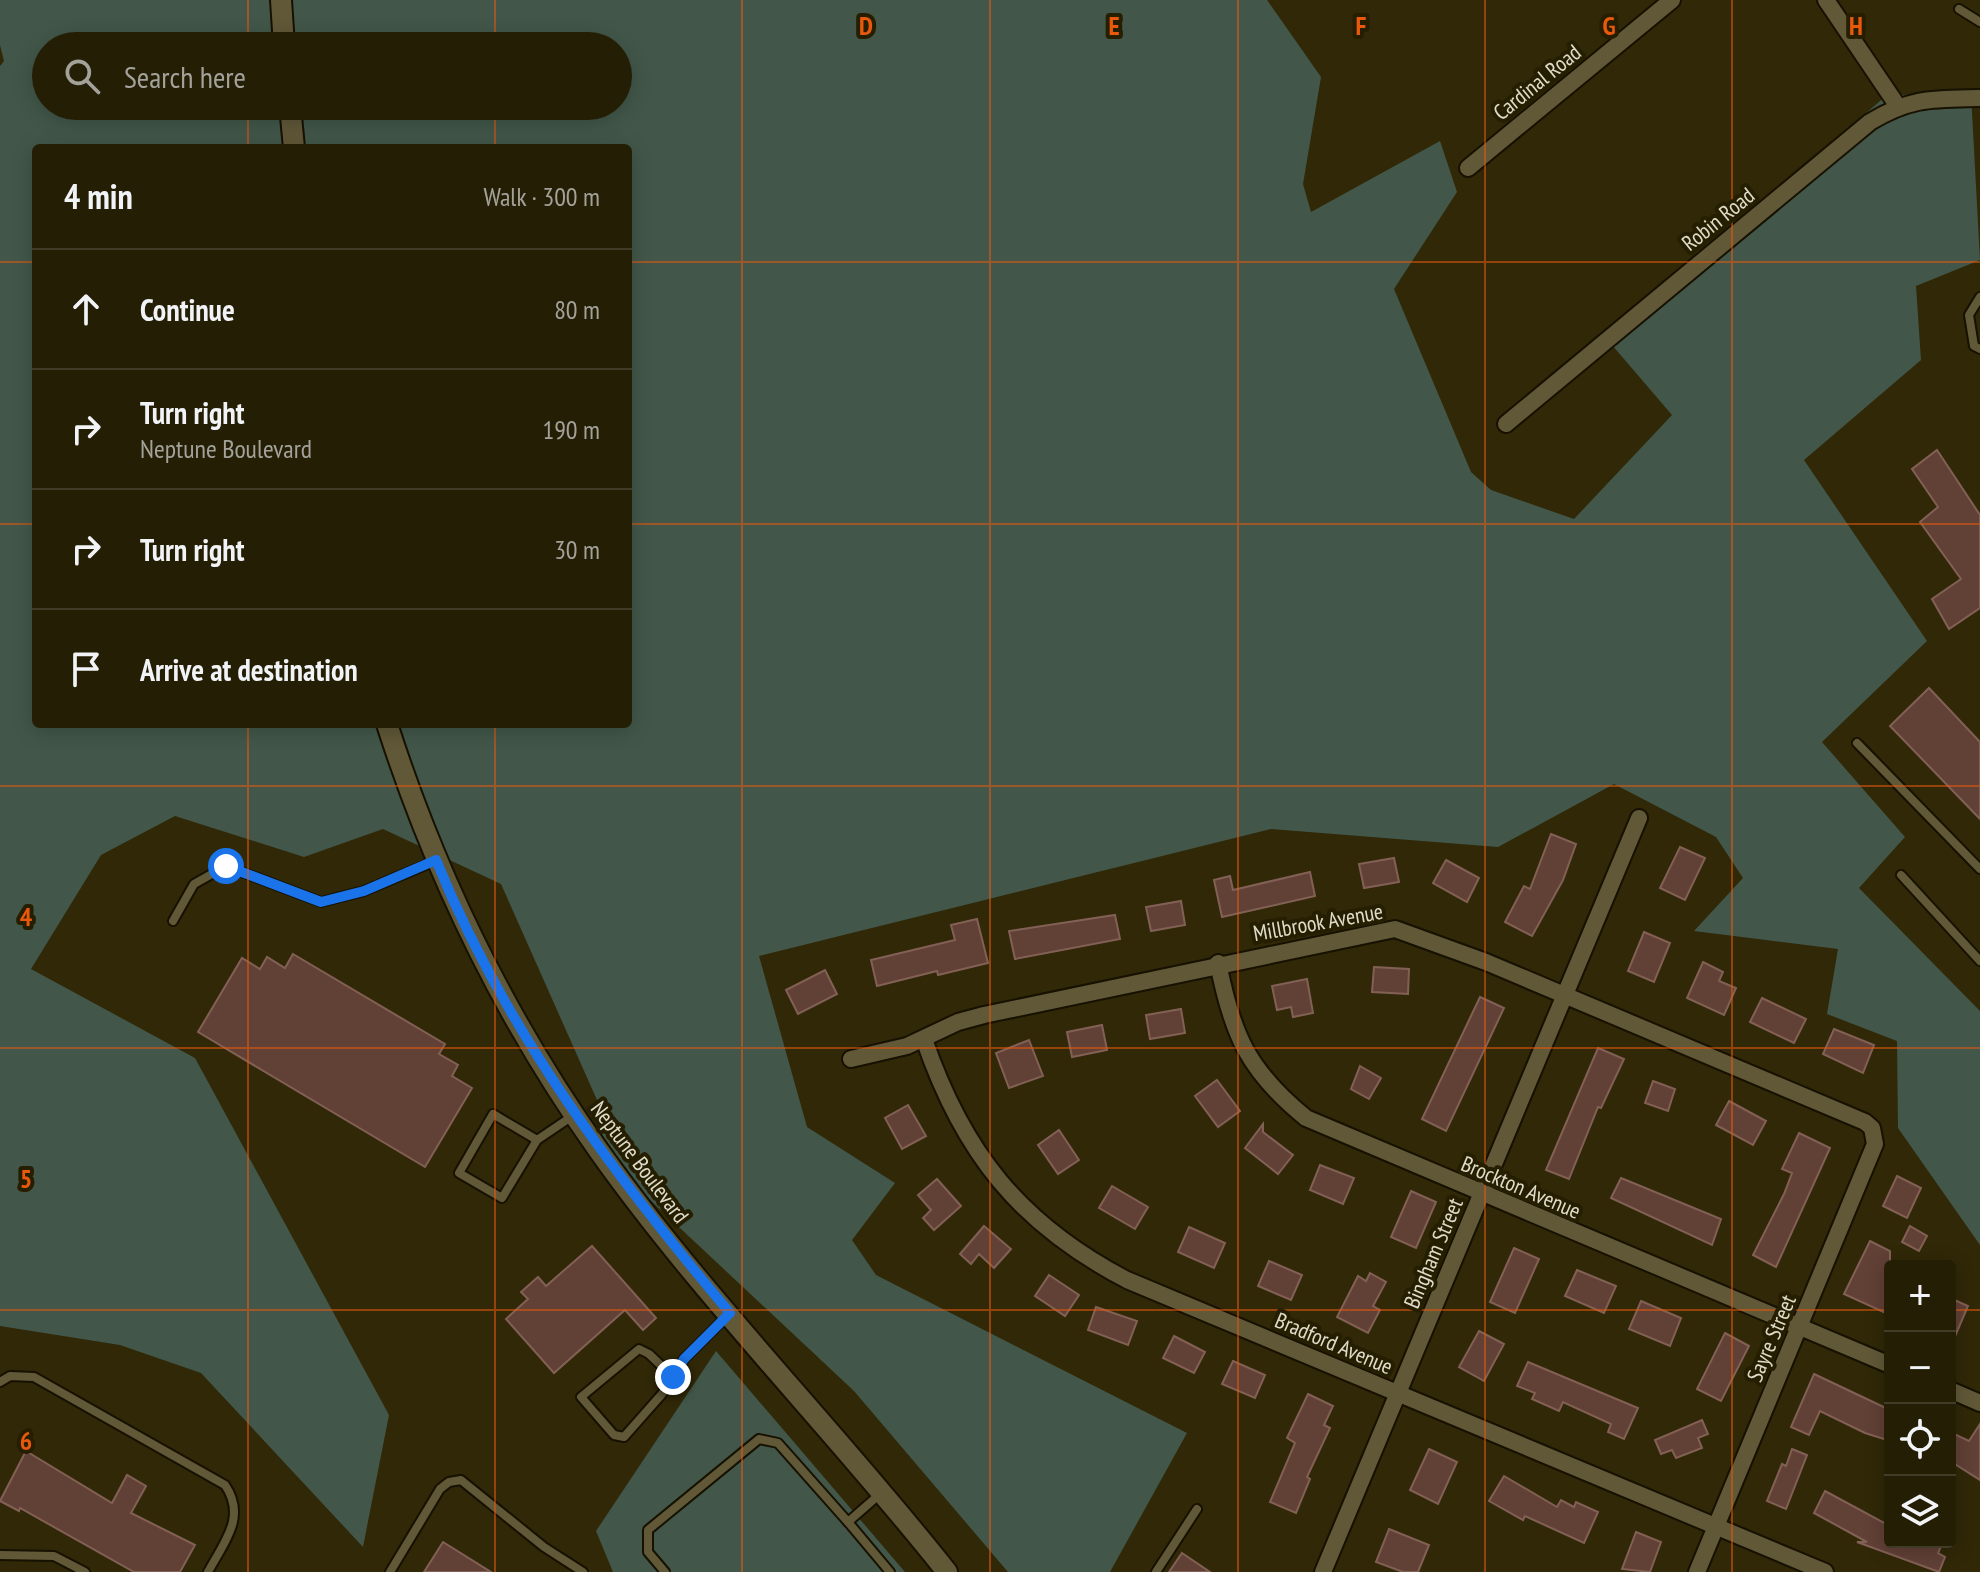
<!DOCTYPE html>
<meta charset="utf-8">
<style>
:root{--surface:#241e05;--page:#302b13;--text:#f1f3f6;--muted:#a3a29a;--line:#413c27}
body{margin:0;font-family:"PT Sans Narrow",sans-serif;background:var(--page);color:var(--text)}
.controls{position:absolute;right:24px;bottom:24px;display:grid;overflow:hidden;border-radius:8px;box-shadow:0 4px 20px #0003}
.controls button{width:72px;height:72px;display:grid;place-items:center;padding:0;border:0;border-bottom:2px solid var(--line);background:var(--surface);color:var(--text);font:40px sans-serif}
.stop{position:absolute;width:24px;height:24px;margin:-18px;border:6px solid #1a73e8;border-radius:50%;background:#fff}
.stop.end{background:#1a73e8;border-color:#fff;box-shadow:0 2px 8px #0008}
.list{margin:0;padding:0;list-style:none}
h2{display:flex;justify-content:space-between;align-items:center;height:104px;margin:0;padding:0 32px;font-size:34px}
h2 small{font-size:26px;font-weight:400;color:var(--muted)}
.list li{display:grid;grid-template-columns:52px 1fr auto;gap:24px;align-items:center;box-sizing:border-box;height:120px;padding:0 32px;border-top:2px solid var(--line)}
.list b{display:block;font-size:30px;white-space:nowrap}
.list p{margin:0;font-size:26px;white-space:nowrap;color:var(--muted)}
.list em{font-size:26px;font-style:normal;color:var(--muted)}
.icon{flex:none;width:44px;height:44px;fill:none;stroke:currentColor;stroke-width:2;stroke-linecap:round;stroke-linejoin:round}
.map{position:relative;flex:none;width:1980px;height:1572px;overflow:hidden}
.search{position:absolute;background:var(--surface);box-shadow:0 4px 20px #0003;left:32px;top:32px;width:600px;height:88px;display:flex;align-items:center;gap:20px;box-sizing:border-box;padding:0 28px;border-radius:44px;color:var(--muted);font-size:30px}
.panel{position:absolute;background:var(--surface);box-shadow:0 4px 20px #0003;left:32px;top:144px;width:600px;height:584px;border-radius:8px}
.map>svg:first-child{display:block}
.green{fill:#42574a;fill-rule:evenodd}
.building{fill:#614036;stroke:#836055;stroke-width:2}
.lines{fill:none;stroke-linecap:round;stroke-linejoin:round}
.service-casing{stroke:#161100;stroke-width:12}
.minor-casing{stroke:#161100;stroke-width:20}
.tertiary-casing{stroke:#161100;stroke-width:24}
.service{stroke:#615838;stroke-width:8}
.minor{stroke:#615838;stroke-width:16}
.tertiary{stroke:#615838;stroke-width:20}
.route{stroke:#1a73e8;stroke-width:10}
.grid{fill:none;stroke:#e8590c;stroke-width:2;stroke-opacity:0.55}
.labels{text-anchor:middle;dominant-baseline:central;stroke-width:8;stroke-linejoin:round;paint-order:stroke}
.street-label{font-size:22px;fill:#e0dcca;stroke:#261e00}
.grid-label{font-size:26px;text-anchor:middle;font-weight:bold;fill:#e8590c;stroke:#261e00;stroke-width:8;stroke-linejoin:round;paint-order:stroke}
</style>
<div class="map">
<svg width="1980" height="1572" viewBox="0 0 1980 1572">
<rect width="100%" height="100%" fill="#302807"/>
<g class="green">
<path d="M0 0H1267L1321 77 1303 184 1311 212 1440 141 1457 192 1394 289 1471 472 1491 490 1574 519 1672 415 1606 338 1887 95 1971 94 1980 260 1916 286 1921 360 1804 460 1927 641 1822 742 1905 837 1859 888 1980 1011V1245L1898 1128 1897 1041 1827 1014 1838 949 1694 931 1743 878 1716 837 1614 784 1498 847 1271 829 759 956 807 1127 895 1183 852 1240 876 1275 1187 1433 1110 1572H1008L854 1391 586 1140 609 1127 501 884 383 829 304 857 175 816 101 855 31 969 195 1058 389 1415 363 1547 201 1373 120 1345 0 1326V66L4 61 0 45ZM46 46H618V106H46ZM36 148H628V724H36Z"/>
<path d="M716 1351 905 1572H613L596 1531Z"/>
</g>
<g class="building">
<path d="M1937 450 1980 515V608L1949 629 1932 599 1961 579 1920 522 1938 507 1912 469Z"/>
<path d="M1929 688 1980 742V819L1890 726Z"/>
<path d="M1551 834 1576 844 1563 880 1532 936 1505 922 1524 886 1530 889Z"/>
<path d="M1680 847 1705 858 1685 900 1660 888Z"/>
<path d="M1394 858 1399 882 1364 888 1359 864Z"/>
<path d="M1446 860 1479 878 1467 902 1433 883Z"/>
<path d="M1310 872 1315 896 1222 917 1214 880 1230 876 1233 890Z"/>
<path d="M1181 901 1185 925 1151 931 1146 907Z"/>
<path d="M1115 915 1120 939 1015 959 1009 931Z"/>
<path d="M977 919 988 963 938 975 937 971 877 986 871 960 955 940 951 925Z"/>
<path d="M1644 932 1670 943 1654 982 1628 971Z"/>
<path d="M293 954 445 1044 439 1054 458 1065 452 1076 472 1088 425 1167 198 1032 242 958 260 969 267 957 285 968Z"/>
<path d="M1703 962 1723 972 1719 981 1736 988 1724 1015 1687 998Z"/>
<path d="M1374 967 1409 969 1408 994 1372 992Z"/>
<path d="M825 970 837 994 798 1014 786 990Z"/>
<path d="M1307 979 1313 1013 1293 1017 1291 1007 1277 1010 1272 986Z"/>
<path d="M1480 997 1504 1008 1446 1131 1422 1119Z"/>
<path d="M1762 998 1806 1019 1794 1043 1750 1022Z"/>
<path d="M1181 1009 1185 1033 1150 1039 1146 1015Z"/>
<path d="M1102 1025 1107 1050 1072 1057 1067 1032Z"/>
<path d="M1834 1029 1874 1045 1863 1073 1823 1054Z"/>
<path d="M1029 1040 1043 1076 1009 1088 996 1053Z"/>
<path d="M1598 1048 1624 1059 1601 1108 1598 1107 1569 1179 1546 1170Z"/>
<path d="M1360 1066 1381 1078 1369 1099 1351 1089Z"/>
<path d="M1217 1080 1240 1111 1218 1127 1195 1096Z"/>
<path d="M1653 1081 1675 1089 1668 1111 1645 1103Z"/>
<path d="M1729 1101 1766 1121 1753 1145 1716 1125Z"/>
<path d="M908 1105 926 1136 902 1149 885 1118Z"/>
<path d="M1263 1124V1132L1293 1155 1278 1174 1245 1148Z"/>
<path d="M1059 1130 1079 1160 1058 1174 1038 1145Z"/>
<path d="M1799 1133 1830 1148 1776 1267 1753 1255 1784 1194 1792 1173 1782 1169Z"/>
<path d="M1320 1165 1354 1178 1343 1204 1310 1190Z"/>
<path d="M1897 1176 1921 1188 1907 1218 1883 1206Z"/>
<path d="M1621 1178 1721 1219 1712 1245 1611 1198Z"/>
<path d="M937 1179 961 1206 934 1230 923 1218 931 1210 918 1195Z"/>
<path d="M1112 1186 1148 1207 1135 1229 1099 1208Z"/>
<path d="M1411 1191 1436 1202 1416 1248 1391 1237Z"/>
<path d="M984 1226 1011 1249 994 1268 979 1254 971 1264 960 1254Z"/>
<path d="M1910 1226 1927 1236 1919 1251 1902 1242Z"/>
<path d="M1189 1227 1225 1243 1214 1268 1178 1252Z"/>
<path d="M1870 1241 1890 1251V1315L1844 1294Z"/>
<path d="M592 1246 656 1318 643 1330 625 1310 554 1373 506 1319 528 1299 521 1292 538 1277 546 1286Z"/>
<path d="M1514 1248 1539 1259 1515 1313 1490 1302Z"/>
<path d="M1269 1261 1302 1275 1291 1300 1258 1286Z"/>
<path d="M1577 1270 1616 1286 1604 1313 1565 1296Z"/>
<path d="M1370 1273 1386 1282 1373 1306 1380 1310 1368 1333 1337 1317 1358 1276 1366 1281Z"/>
<path d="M1049 1275 1079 1295 1065 1316 1035 1296Z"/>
<path d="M1950 1298 1968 1306 1950 1348Z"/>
<path d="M1641 1301 1681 1318 1670 1346 1629 1329Z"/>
<path d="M1096 1307 1137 1321 1128 1345 1088 1330Z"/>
<path d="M1479 1331 1504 1344 1484 1381 1459 1367Z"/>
<path d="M1725 1333 1749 1346 1721 1401 1697 1389Z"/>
<path d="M1174 1336 1205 1352 1194 1373 1163 1358Z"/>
<path d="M1233 1361 1265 1375 1255 1398 1222 1384Z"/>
<path d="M1528 1362 1638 1408 1624 1439 1608 1432 1611 1424 1563 1402 1559 1411 1532 1399 1535 1393 1517 1386Z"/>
<path d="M1814 1374 1890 1410V1441L1865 1433 1820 1411 1809 1435 1791 1427Z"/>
<path d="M1308 1394 1333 1406 1324 1425 1330 1428 1307 1477 1310 1479 1296 1513 1270 1502 1295 1443 1287 1438Z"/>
<path d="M1702 1420 1708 1434 1698 1438 1702 1448 1676 1458 1672 1450 1661 1454 1655 1440Z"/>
<path d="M1980 1424V1480L1950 1461V1432L1969 1441Z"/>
<path d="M1429 1449 1457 1462 1438 1504 1410 1490Z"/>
<path d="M1792 1449 1807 1455 1786 1509 1767 1501 1782 1464 1786 1466Z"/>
<path d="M26 1451 112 1503 127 1475 146 1486 131 1513 195 1545 180 1572H134L20 1508 19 1511 0 1501Z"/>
<path d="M1504 1476 1557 1507 1561 1500 1574 1507 1576 1502 1598 1512 1584 1543 1525 1516 1523 1520 1489 1501Z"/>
<path d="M1825 1491 1890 1526V1542H1943L1938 1553 1945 1557 1939 1572 1857 1542H1867L1814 1513Z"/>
<path d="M1389 1529 1429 1545 1418 1572H1403L1376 1562Z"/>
<path d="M1636 1532 1661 1542 1650 1572 1622 1569Z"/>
<path d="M443 1542 491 1572H424Z"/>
<path d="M1182 1553 1210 1572H1169Z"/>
</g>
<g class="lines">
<defs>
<g id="service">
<path d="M1959 9 1980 22"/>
<path d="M1980 297 1969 315 1974 346 1980 349"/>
<path d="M1857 743 1980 869"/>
<path d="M1901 875 1980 961"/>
<path d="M173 921 194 884 226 866 321 902 364 891 435 861"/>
<path d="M537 1140 493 1114 459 1173 502 1198 537 1140 574 1115"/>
<path d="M673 1377 649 1354 639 1349 581 1397 614 1435 624 1437 662 1394 684 1359 727 1316"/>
<path d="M0 1382 10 1376 34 1377 225 1485C247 1517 224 1542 208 1572"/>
<path d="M880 1494 848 1522 890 1572"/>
<path d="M0 1555 54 1556 85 1572"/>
<path d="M390 1572 440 1489 449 1482 461 1480 544 1547 583 1572"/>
<path d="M665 1572 648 1552V1530L759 1439 778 1443 848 1522"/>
<path d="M1156 1572 1197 1509"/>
</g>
<g id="minor">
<path d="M1826 0 1897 105"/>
<path d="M1468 168 1672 0"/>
<path d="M1506 424 1870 122C1911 97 1934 99 1980 98"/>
<path d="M1218 963C1232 1034 1248 1071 1306 1118L1890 1365"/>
<path d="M924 1039C963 1153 1020 1224 1127 1280L1825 1572"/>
<path d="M851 1059 907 1046 958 1022 984 1015 1395 929 1486 962 1865 1122 1872 1128 1875 1144 1697 1572"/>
<path d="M1950 1390 1980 1403"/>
<path d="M1323 1572 1639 818"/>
</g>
<g id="tertiary">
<path d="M281 0 284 46"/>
<path d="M290 106 294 148"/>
<path d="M387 724C436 877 506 1020 599 1151 704 1299 834 1429 947 1572"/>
</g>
</defs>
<use href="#service" class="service-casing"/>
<use href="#minor" class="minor-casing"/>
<use href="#tertiary" class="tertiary-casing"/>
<use href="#service" class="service"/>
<use href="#minor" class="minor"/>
<use href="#tertiary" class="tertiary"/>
</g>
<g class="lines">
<path class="route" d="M226 866 321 902 364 891 436 860C505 1030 613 1174 730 1313L684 1359 673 1377"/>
</g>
<path class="grid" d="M248 0V46M495 0V46M742 0V1572M990 0V1572M1238 0V1572M1485 0V1572M1732 0V1572M248 106V148M495 106V148M0 262H36M628 262H1980M0 524H36M628 524H1980M248 724V1572M495 724V1572M0 786H1980M0 1048H1980M0 1310H1890M1950 1310H1980"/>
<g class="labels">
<g class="street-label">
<text transform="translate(1537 82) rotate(-39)">Cardinal Road</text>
<text transform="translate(1718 219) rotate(-39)">Robin Road</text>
<text transform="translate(1318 922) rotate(-10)">Millbrook Avenue</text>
<text transform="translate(640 1162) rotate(53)">Neptune Boulevard</text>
<text transform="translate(1521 1187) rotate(23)">Brockton Avenue</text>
<text transform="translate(1433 1253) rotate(-67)">Bingham Street</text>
<text transform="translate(1771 1338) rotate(-67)">Sayre Street</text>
<text transform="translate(1334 1343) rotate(23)">Bradford Avenue</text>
</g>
</g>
<g class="grid-label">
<text x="866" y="35">D</text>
<text x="1114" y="35">E</text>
<text x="1361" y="35">F</text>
<text x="1609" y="35">G</text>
<text x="1856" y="35">H</text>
<text x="26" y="926">4</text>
<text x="26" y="1188">5</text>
<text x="26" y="1450">6</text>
</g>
</svg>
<div class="controls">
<button>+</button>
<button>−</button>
<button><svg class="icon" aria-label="locate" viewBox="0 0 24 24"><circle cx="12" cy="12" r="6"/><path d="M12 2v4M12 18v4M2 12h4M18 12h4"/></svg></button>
<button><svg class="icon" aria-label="layers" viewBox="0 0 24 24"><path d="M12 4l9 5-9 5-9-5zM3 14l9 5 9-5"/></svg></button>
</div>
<div class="stop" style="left:226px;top:866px"></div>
<div class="stop end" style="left:673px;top:1377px"></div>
<div class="search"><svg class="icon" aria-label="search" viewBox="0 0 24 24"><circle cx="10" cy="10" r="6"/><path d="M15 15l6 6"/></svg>Search here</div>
<section class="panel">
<h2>4 min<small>Walk · 300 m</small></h2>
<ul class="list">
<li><svg class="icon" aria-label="ahead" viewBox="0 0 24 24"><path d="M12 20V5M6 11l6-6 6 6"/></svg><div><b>Continue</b></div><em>80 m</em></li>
<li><svg class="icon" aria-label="right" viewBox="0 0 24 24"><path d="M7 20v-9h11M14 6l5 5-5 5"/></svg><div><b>Turn right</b><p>Neptune Boulevard</p></div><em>190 m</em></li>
<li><svg class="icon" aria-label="right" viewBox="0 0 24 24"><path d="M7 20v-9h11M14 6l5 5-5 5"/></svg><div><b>Turn right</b></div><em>30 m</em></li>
<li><svg class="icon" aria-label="arrive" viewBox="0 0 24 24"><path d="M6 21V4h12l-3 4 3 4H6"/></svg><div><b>Arrive at destination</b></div></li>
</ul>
</section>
</div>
